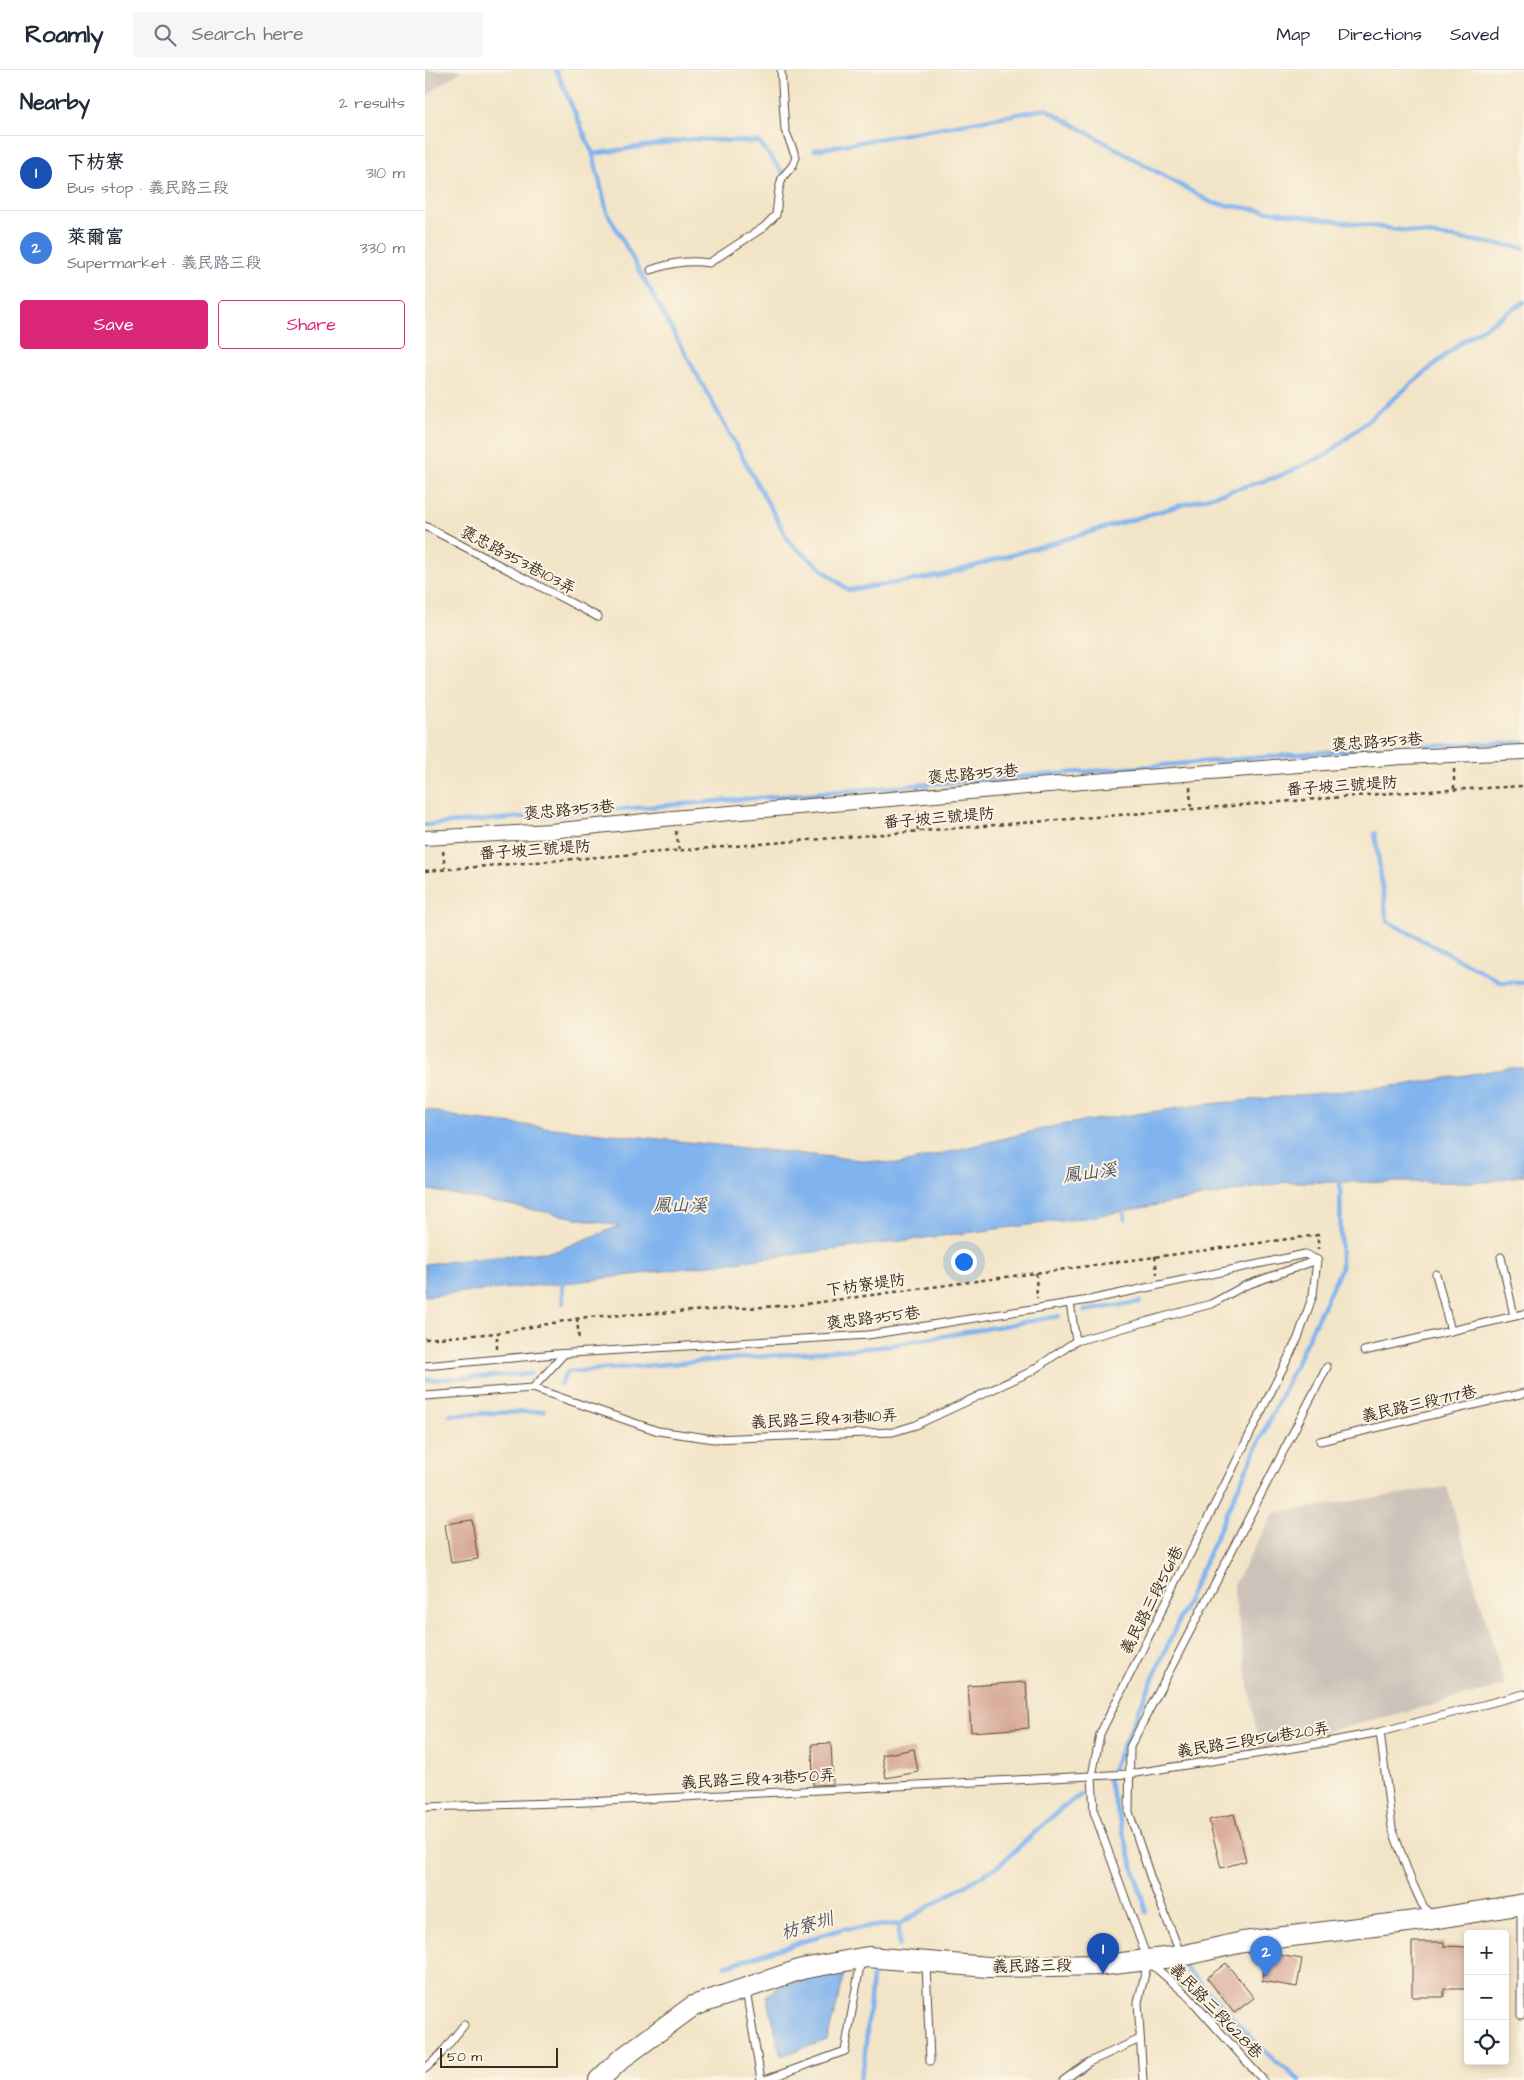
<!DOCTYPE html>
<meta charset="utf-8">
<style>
:root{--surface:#fff;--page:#f6f6f7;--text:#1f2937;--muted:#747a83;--line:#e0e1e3;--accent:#db2777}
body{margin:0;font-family:"Architects Daughter","LXGW WenKai TC",sans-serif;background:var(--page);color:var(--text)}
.controls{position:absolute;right:15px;bottom:15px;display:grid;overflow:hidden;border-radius:5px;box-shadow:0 2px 8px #0003}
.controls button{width:45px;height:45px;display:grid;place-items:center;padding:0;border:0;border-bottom:1px solid var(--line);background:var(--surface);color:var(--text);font:25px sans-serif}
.scale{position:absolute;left:15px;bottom:12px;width:118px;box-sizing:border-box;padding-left:5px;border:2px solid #3b2a1e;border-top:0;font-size:14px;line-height:18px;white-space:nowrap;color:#3b2a1e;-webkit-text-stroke:4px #fcf5e5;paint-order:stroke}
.you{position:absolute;left:538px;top:1191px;width:18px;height:18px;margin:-12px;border:4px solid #fff;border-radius:50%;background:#1a73e8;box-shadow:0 0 0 8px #1a73e833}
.badge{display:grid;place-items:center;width:32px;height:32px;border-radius:50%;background:var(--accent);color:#fff;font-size:16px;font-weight:700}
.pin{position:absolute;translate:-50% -41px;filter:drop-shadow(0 1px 2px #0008)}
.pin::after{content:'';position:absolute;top:26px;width:18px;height:15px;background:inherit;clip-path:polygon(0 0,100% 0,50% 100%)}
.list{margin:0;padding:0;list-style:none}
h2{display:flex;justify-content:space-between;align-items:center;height:65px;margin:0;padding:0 20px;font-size:21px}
h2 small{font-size:16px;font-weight:400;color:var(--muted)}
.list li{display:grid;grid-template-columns:32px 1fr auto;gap:15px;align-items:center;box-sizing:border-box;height:75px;padding:0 20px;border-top:1px solid var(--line)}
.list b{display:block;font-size:19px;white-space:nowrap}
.list p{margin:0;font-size:16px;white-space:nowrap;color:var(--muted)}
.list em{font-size:16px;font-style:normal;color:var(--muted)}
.actions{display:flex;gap:10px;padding:15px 20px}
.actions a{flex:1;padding:11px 0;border:1px solid var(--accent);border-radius:5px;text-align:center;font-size:18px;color:var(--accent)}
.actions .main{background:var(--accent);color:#fff}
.icon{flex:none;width:28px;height:28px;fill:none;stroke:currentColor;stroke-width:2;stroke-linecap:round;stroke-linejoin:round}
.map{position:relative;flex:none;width:1099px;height:2010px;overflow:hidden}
header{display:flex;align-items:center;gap:30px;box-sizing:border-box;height:70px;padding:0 25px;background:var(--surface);border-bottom:1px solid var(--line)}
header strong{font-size:24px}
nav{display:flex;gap:28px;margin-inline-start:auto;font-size:18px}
.search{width:350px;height:45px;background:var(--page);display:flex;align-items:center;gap:12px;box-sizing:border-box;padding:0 18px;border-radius:5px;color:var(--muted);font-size:19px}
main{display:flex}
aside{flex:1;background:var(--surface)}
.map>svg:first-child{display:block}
.industrial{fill:#ccc2b9}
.water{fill:#81b4ee;stroke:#5e6f86}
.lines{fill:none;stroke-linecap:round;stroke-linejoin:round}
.stream{stroke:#81b4ee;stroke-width:4.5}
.building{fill:#d6a694}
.lane-casing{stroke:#564637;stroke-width:9}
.street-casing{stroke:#564637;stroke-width:16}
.secondary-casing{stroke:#564637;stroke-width:22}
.path{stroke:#564637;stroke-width:2.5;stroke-dasharray:4 4;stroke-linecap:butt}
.lane{stroke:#fff;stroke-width:7}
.street{stroke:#fff;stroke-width:14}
.secondary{stroke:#fff;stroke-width:20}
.labels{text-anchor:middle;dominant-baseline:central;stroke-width:4;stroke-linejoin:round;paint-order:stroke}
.street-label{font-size:16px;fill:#3b2a1e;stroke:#fcf5e5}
.water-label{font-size:18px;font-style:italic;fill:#50535c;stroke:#fcf5e5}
</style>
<header>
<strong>Roamly</strong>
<div class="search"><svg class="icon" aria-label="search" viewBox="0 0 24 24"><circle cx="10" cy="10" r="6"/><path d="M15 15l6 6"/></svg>Search here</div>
<nav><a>Map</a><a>Directions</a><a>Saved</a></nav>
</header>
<main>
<aside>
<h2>Nearby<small>2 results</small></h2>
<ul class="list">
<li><span class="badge" style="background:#1a4fb4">1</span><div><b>下枋寮</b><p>Bus stop · 義民路三段</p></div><em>310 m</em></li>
<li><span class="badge" style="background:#3f7fe0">2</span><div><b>萊爾富</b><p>Supermarket · 義民路三段</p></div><em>330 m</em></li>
</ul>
<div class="actions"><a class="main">Save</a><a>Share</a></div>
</aside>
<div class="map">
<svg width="1099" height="2010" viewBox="0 0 1099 2010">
<rect width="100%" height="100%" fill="#fcf5e5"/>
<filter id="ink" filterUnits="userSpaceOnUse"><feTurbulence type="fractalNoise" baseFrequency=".02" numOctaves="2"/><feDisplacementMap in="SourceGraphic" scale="10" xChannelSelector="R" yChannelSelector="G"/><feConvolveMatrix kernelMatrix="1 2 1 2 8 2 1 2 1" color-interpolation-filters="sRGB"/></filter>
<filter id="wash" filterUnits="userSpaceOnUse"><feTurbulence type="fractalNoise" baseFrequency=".0096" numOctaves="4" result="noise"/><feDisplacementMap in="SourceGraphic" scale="20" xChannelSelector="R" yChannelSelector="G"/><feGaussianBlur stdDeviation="1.12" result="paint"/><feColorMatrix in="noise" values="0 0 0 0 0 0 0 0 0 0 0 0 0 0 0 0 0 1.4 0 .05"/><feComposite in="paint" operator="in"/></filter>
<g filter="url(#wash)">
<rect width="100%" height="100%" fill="#f2e4c7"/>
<g class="industrial">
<path d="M0 0H37L0 27Z"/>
<path d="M1022 1417 1080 1616 834 1679 808 1516 849 1443Z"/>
</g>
<g class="water">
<path d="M1085 998H1099V1105L1061 1112H862L659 1148 150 1212 0 1226V1194L131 1181 194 1156 0 1119V1039L41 1049 474 1094 634 1055 775 1035 979 1015Z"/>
<path d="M421 1900 402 1970 356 1986 342 1925 372 1907Z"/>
</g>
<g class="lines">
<g class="stream">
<path d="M131 0 168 84 182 142 365 473 423 520 515 506 852 407 903 384 1035 273 1099 232"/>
<path d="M390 80 621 39 787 133 1099 178"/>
<path d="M168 84 267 69 334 72 358 103"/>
<path d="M0 755 949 678 1099 672"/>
<path d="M950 763 962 851 1076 912H1099"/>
<path d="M698 1136 700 1149"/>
<path d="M137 1210 138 1233"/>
<path d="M659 1241 715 1232"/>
<path d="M0 1310 105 1304"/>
<path d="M135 1314 142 1302 455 1277 634 1246"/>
<path d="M25 1345 119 1341"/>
<path d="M721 1842 683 1709 816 1411 916 1198 915 1107"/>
<path d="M474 1876V1854L573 1796 639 1736 656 1725"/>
<path d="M300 1896 417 1859 474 1854"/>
<path d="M759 1896 840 1982 874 2010"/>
<path d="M434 2010 439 1994 447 1907 453 1900"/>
</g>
</g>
<g id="blocks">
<g class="building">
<path d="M47 1450 53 1489 26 1493 20 1454Z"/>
<path d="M601 1612 604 1658 546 1662 543 1616Z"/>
<path d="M406 1673 408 1714 388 1715 387 1674Z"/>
<path d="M489 1679 493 1702 461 1708 457 1685Z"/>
<path d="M809 1744 821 1791 796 1798 784 1750Z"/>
<path d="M987 1872H1019V1876L1043 1877V1919H1019V1927H987Z"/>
<path d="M842 1883 877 1889 872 1917 837 1911Z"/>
<path d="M801 1893 829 1928 809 1943 782 1908Z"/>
</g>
</g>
</g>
<g filter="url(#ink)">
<use href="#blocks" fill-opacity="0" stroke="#564637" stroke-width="1"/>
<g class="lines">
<defs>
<g id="lane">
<path d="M226 200C246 193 262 190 284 193L339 157 351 145 354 119 357 108 368 95 371 87 360 60 356 0"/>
<path d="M0 456 173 547"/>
<path d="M1076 1187 1089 1246"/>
<path d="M1011 1204 1026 1261"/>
<path d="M645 1233 651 1271"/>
<path d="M939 1281 1099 1244"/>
<path d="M0 1296 130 1284 443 1265 664 1230 880 1184 892 1190"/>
<path d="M108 1318 139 1284"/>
<path d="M0 1326 108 1318 233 1361 289 1369 468 1362 491 1355 605 1302 651 1271 786 1234 819 1216 892 1190"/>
<path d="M895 1371 1099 1323"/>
<path d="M955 1662 967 1758 986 1810 997 1834 1006 1847"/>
<path d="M0 1737 162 1732 704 1704 881 1676 955 1662 1099 1624"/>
<path d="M1096 1835V1945"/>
<path d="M755 1883 726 1809 704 1742 705 1677 902 1297"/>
<path d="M501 1894 505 1991"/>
<path d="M321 1920 336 2010"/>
<path d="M0 1999 15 1985 39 1955"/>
<path d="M340 2010 420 1981 436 1890"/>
<path d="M639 2010 664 1992 715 1969"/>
<path d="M718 2010 713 1932 723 1892"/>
<path d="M838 2010 762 1925 723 1891 669 1742 667 1706 675 1664 873 1268 888 1225 892 1190"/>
</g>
<path id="street" d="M0 768 126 761 248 748 669 711 977 687 1099 682"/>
<path id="secondary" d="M174 2010 196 1989 268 1936 377 1899 437 1888 443 1887 563 1897 680 1895 756 1886 818 1872 1007 1849 1099 1834"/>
</defs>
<use href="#lane" class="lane-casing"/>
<use href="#street" class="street-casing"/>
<use href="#secondary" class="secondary-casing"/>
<g class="path">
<path d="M1029 699V720"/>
<path d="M765 717 766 739"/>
<path d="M493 740V760"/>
<path d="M251 761 254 780"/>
<path d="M18 781 20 798"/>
<path d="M0 801 967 723 1099 716"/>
<path d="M730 1186 732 1204"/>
<path d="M611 1203 612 1228"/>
<path d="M152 1248 154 1271"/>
<path d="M0 1269 72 1263 162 1247 373 1235 893 1165V1179"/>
<path d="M72 1279V1263"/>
</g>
<use href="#lane" class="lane"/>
<use href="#street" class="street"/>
<use href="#secondary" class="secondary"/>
</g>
</g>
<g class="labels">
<g class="street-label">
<text transform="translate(93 490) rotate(28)">褒忠路353巷103弄</text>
<text transform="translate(952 672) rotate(-4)">褒忠路353巷</text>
<text transform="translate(548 704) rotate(-5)">褒忠路353巷</text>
<text transform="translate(917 716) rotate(-4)">番子坡三號堤防</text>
<text transform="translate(144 740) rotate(-5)">褒忠路353巷</text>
<text transform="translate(514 748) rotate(-5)">番子坡三號堤防</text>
<text transform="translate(110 780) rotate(-4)">番子坡三號堤防</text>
<text transform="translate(441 1215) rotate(-8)">下枋寮堤防</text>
<text transform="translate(448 1248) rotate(-7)">褒忠路355巷</text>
<text transform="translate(994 1334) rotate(-13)">義民路三段717巷</text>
<text transform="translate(399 1349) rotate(-3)">義民路三段431巷110弄</text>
<text transform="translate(727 1530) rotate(-63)">義民路三段561巷</text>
<text transform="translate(828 1670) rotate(-9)">義民路三段561巷20弄</text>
<text transform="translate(333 1709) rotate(-3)">義民路三段431巷50弄</text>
<text transform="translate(607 1896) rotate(-1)">義民路三段</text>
<text transform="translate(791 1941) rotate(46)">義民路三段628巷</text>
</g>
<g class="water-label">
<text transform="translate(665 1103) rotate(-7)">鳳山溪</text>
<text x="255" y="1135">鳳山溪</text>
<text transform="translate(382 1856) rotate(-17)">枋寮圳</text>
</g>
</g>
</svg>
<div class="controls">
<button>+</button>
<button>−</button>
<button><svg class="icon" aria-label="locate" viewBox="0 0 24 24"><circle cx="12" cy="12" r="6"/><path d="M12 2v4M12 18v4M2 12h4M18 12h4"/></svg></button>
</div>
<div class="scale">50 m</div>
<div class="you"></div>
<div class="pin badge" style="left:678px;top:1904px;background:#1a4fb4">1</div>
<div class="pin badge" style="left:841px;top:1907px;background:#3f7fe0">2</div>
</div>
</main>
